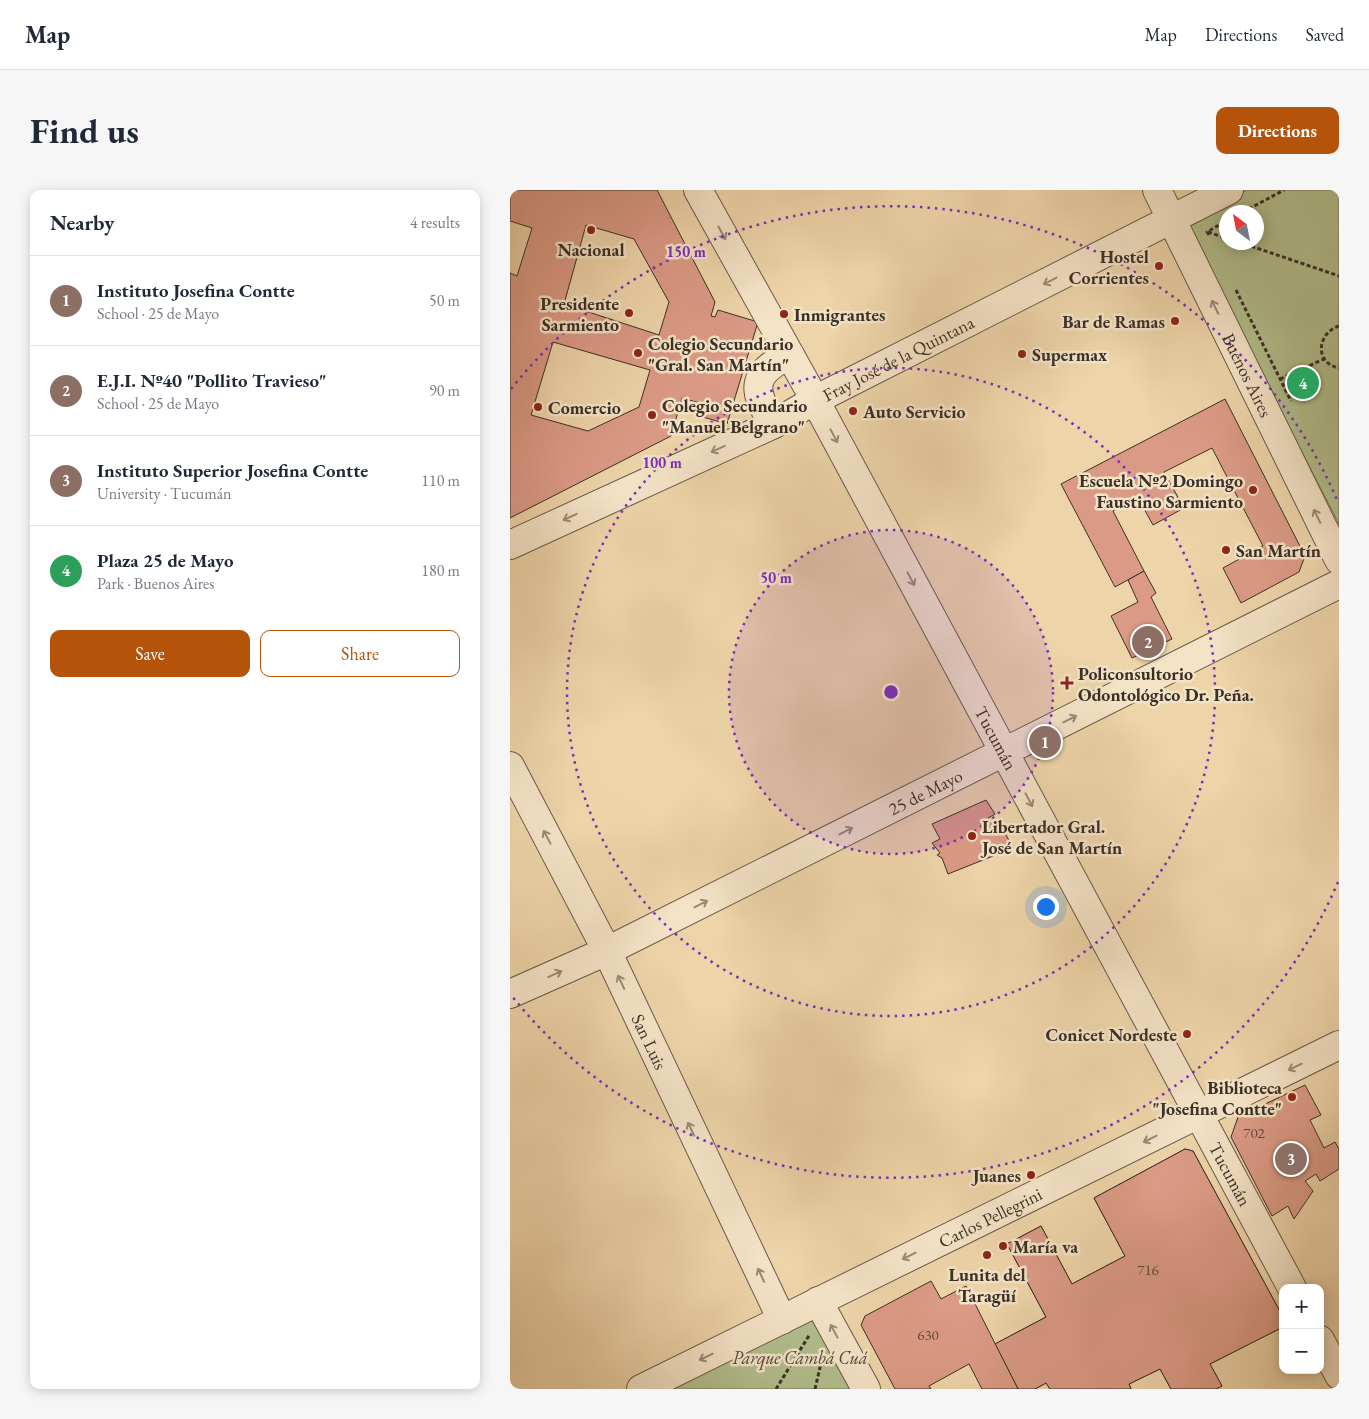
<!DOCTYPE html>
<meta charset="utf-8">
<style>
:root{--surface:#fff;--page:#f6f6f7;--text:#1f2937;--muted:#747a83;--line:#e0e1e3;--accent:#b45309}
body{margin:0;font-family:"EB Garamond",serif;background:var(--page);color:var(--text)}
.controls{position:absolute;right:15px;bottom:15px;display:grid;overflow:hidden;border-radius:10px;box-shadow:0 2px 12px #0003}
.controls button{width:45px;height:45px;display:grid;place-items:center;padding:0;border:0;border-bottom:1px solid var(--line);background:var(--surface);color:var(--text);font:25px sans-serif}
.compass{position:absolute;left:709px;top:15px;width:45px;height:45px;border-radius:50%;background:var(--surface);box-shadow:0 2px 12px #0003;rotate:328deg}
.you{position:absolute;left:535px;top:716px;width:18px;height:18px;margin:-12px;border:4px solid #fff;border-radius:50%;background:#1a73e8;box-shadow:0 0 0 8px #1a73e833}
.badge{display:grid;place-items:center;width:32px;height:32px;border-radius:50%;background:var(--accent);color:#fff;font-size:16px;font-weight:700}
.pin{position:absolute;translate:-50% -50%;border:2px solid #fff;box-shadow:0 1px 5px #0006}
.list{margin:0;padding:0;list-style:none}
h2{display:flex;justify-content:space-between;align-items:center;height:65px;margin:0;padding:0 20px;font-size:21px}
h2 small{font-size:16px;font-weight:400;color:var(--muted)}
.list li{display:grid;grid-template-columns:32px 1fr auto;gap:15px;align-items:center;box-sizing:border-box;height:90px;padding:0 20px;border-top:1px solid var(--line)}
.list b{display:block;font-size:19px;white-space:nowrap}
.list p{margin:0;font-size:16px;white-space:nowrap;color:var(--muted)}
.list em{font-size:16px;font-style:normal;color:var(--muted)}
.actions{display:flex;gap:10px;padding:15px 20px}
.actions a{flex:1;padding:11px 0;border:1px solid var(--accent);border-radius:10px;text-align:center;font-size:18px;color:var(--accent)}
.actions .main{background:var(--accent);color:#fff}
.map{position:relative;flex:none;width:829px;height:1199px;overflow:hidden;border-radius:10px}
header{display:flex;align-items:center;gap:30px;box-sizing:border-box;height:70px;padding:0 25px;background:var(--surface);border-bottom:1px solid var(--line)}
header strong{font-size:24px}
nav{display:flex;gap:28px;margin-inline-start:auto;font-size:18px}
.intro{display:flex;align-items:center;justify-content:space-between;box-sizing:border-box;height:120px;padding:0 30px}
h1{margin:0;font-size:35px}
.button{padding:12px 22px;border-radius:10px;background:var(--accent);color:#fff;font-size:18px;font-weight:700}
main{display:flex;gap:30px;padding:0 30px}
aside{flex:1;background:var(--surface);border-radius:10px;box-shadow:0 2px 12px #0003}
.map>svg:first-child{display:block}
.green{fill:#b2be8d;stroke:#76775a;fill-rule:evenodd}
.building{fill:#db9a85;stroke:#3b3026;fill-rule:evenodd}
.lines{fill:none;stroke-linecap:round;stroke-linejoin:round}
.minor-casing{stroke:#685947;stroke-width:30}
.path{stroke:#3b3026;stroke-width:3;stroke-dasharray:4 2.5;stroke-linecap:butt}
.minor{stroke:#f4e3c7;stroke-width:28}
.oneway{stroke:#988a76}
.ring{fill:none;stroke:#7b2cbf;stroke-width:2.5;stroke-dasharray:2.5 5}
.poi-dot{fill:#8f2418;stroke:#f4e3c7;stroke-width:2}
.labels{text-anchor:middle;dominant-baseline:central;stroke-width:5;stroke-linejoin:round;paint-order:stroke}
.number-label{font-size:15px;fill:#634a3e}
.poi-label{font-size:18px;font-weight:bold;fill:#3b3026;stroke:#f4e3c7;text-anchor:start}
.street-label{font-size:18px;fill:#3b3026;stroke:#f4e3c7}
.park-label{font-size:18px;font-style:italic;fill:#534c3b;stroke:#f4e3c7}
.centre{fill:#7b2cbf;stroke:#f4e3c7;stroke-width:2.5}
.ring-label{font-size:15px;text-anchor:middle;font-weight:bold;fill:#7b2cbf;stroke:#f4e3c7;stroke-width:5;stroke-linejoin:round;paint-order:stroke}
</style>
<header>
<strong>Map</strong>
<nav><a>Map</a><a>Directions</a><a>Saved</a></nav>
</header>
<div class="intro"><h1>Find us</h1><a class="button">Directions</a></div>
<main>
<aside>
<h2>Nearby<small>4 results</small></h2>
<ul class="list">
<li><span class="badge" style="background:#8d6e63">1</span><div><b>Instituto Josefina Contte</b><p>School · 25 de Mayo</p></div><em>50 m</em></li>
<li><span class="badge" style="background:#8d6e63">2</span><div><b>E.J.I. Nº40 &quot;Pollito Travieso&quot;</b><p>School · 25 de Mayo</p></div><em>90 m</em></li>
<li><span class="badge" style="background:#8d6e63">3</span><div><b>Instituto Superior Josefina Contte</b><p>University · Tucumán</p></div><em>110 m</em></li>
<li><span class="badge" style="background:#2e9e5b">4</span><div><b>Plaza 25 de Mayo</b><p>Park · Buenos Aires</p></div><em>180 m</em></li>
</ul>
<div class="actions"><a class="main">Save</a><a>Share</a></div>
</aside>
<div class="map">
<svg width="829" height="1199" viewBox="0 0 829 1199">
<rect width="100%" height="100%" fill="#eed4a9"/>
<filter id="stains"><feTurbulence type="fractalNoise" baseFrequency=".004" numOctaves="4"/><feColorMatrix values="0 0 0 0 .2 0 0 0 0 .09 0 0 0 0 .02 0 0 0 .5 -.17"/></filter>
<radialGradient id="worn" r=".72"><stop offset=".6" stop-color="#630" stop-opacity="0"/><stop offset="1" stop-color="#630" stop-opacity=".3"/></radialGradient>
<g class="green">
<path d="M737 0H829V334L674 33ZM716 22H746V52H716Z"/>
<path d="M303 1125 344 1199H153Z"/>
</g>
<g class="building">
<path d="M0 0H147L205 112 201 126 205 127 208 120 248 132 217 234 193 227 197 215 172 208 161 246 0 328V83L7 86 22 38 0 31ZM76 35 124 49 159 112 149 145 54 114ZM43 152 140 180 129 217 78 241 21 225Z"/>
<path d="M715 209 795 366 789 382 731 413 713 378 753 356 702 258 654 282 674 318 643 335 628 308 603 321 634 381 605 397 551 294Z"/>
<path d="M634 381 646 403 641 407 662 449 622 468 601 426 628 412 618 390Z"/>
<path d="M476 610 485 624 478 628 487 643 494 641 503 658 438 684 432 668 427 665 430 663 422 653 430 649 422 634Z"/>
<path d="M795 895 811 925 800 930 814 958 825 952 829 959V979L810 991 806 984 795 991 803 1001 784 1029 778 1016 762 1026 721 947 728 927Z"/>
<path d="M675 959 683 961 773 1127V1137L700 1174 712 1196 706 1199H661L650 1179 619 1194 621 1199H540L536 1193 525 1199H508L485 1154 536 1127 497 1054 531 1036 562 1094 615 1066 584 1008ZM670 995 685 1021 634 1047 620 1021ZM711 1066 731 1101 677 1128 658 1093ZM627 1091 636 1108 510 1175 501 1158Z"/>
<path d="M675 959 683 961 773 1127V1137L700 1174 712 1196 706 1199H661L650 1179 619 1194 621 1199H540L536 1193 525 1199H508L485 1154 536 1127 497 1054 531 1036 562 1094 615 1066 584 1008Z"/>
<path d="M421 1091 431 1109 456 1096 508 1199H472L459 1174 419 1196 421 1199H385L351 1135 355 1126Z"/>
</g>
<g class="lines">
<defs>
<g id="minor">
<path id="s1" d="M188 0 305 210 782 1098"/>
<path id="s2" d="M647 0 829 370"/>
<path d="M264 234C241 200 241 183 280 165"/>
<path id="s3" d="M0 355 264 234 305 210 719 0"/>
<path id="s4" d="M0 576 97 761 272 1130"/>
<path id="s5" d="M0 804 97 761 829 394"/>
<path d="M308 1111 356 1199"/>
<path d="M810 1150 829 1185"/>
<path id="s6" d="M131 1199 829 855"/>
</g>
</defs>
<use href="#minor" class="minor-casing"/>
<g class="path">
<path d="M733 22 774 0"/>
<path d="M698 42 716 48"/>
<path d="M699 45 697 42 716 31"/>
<path d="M729 52 829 86"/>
<path d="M726 100 781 211"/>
<path d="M829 136C807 143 804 173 829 178"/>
<path d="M770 189 814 169"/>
<path d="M266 1199 300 1144"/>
<path d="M305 1199 312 1169"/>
</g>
<use href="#minor" class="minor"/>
</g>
<defs><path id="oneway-shaft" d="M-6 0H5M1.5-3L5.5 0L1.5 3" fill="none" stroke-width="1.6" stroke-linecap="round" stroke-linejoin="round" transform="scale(1.25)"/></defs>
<g class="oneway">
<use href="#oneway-shaft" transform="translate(212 43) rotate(61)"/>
<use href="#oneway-shaft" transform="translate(540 91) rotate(153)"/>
<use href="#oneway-shaft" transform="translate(705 117) rotate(-116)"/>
<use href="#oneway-shaft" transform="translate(324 246) rotate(62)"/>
<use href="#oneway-shaft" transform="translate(208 259) rotate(155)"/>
<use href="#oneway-shaft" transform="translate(807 326) rotate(-116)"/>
<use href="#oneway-shaft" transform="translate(60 327) rotate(155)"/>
<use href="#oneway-shaft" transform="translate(401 389) rotate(62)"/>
<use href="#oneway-shaft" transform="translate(560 529) rotate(-26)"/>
<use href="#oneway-shaft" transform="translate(519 610) rotate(62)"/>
<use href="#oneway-shaft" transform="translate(336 641) rotate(-27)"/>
<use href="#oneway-shaft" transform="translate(37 647) rotate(-118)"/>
<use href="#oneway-shaft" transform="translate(191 714) rotate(-27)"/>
<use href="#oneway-shaft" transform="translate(45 784) rotate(-24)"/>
<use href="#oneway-shaft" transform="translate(111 792) rotate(-115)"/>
<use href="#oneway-shaft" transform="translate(785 877) rotate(154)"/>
<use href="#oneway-shaft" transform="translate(181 939) rotate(-115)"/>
<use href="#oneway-shaft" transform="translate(640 949) rotate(154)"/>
<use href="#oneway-shaft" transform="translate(399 1066) rotate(154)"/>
<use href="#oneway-shaft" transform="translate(251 1085) rotate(-115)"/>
<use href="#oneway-shaft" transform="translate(324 1141) rotate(-118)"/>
<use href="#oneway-shaft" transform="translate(196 1167) rotate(154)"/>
</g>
<circle cx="381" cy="502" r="162" fill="#7b2cbf" fill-opacity=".12"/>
<g class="ring">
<circle cx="381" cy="502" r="162"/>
<circle cx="381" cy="502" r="324"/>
<path d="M828 692A486 486 0 0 1 1 805M1 199A486 486 0 0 1 828 312"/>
</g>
<g class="poi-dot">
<circle cx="81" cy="40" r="5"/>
<circle cx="649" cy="76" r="5"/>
<circle cx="119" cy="123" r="5"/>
<circle cx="274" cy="124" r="5"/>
<circle cx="665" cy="131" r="5"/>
<circle cx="128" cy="163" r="5"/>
<circle cx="512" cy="164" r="5"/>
<circle cx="28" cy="217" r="5"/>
<circle cx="343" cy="221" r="5"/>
<circle cx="142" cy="225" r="5"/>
<circle cx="743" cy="300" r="5"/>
<circle cx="716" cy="360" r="5"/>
<path d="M554.5 485.5h5v5h5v5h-5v5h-5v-5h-5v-5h5z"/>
<circle cx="462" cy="646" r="5"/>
<circle cx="677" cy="844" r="5"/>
<circle cx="782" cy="907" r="5"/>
<circle cx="521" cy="985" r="5"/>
<circle cx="493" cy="1056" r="5"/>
<circle cx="477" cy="1065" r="5"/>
</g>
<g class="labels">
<g class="number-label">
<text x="744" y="942">702</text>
<text x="638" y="1079">716</text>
<text x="418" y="1144">630</text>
</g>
<g class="poi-label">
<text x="81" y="59" text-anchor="middle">Nacional</text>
<text x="639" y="66" text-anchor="end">Hostel<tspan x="639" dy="21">Corrientes</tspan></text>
<text x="109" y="113" text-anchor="end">Presidente<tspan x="109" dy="21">Sarmiento</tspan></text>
<text x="284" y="124">Inmigrantes</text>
<text x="655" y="131" text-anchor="end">Bar de Ramas</text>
<text x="138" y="153">Colegio Secundario<tspan x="138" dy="21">"Gral. San Martín"</tspan></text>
<text x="522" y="164">Supermax</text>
<text x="152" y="215">Colegio Secundario<tspan x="152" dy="21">"Manuel Belgrano"</tspan></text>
<text x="38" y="217">Comercio</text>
<text x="353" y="221">Auto Servicio</text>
<text x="733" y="290" text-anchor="end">Escuela Nº2 Domingo<tspan x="733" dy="21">Faustino Sarmiento</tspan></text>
<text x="726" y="360">San Martín</text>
<text x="568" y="483">Policonsultorio<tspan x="568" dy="21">Odontológico Dr. Peña.</tspan></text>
<text x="472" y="636">Libertador Gral.<tspan x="472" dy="21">José de San Martín</tspan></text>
<text x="667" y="844" text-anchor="end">Conicet Nordeste</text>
<text x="772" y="897" text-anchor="end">Biblioteca<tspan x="772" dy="21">"Josefina Contte"</tspan></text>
<text x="511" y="985" text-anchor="end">Juanes</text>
<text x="503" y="1056">María va</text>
<text x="477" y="1084" text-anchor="middle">Lunita del<tspan x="477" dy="21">Taragüí</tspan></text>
</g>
<g class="street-label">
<text stroke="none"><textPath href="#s3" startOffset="431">Fray José de la Quintana</textPath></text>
<text stroke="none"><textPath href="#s2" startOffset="206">Buenos Aires</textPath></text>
<text stroke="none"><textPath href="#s1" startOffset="624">Tucumán</textPath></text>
<text stroke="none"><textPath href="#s5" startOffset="462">25 de Mayo</textPath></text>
<text stroke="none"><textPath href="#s4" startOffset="309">San Luis</textPath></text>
<text stroke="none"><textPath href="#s1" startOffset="1119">Tucumán</textPath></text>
<text stroke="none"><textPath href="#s6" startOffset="389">Carlos Pellegrini</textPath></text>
</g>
<g class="park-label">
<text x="290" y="1167">Parque Cambá Cuá</text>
</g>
</g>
<circle cx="381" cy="502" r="8" class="centre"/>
<g class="ring-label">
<text x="176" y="67">150 m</text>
<text x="152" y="278">100 m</text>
<text x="266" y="393">50 m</text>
</g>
<rect width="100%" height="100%" filter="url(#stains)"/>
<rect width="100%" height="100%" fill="url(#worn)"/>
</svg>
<div class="controls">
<button>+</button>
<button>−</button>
</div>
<svg class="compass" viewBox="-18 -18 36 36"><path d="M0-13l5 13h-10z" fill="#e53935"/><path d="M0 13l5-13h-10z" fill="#747a83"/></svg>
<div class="you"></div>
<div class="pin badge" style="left:535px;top:552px;background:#8d6e63">1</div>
<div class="pin badge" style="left:638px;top:452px;background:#8d6e63">2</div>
<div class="pin badge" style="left:781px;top:969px;background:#8d6e63">3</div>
<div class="pin badge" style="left:793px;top:193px;background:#2e9e5b">4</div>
</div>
</main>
